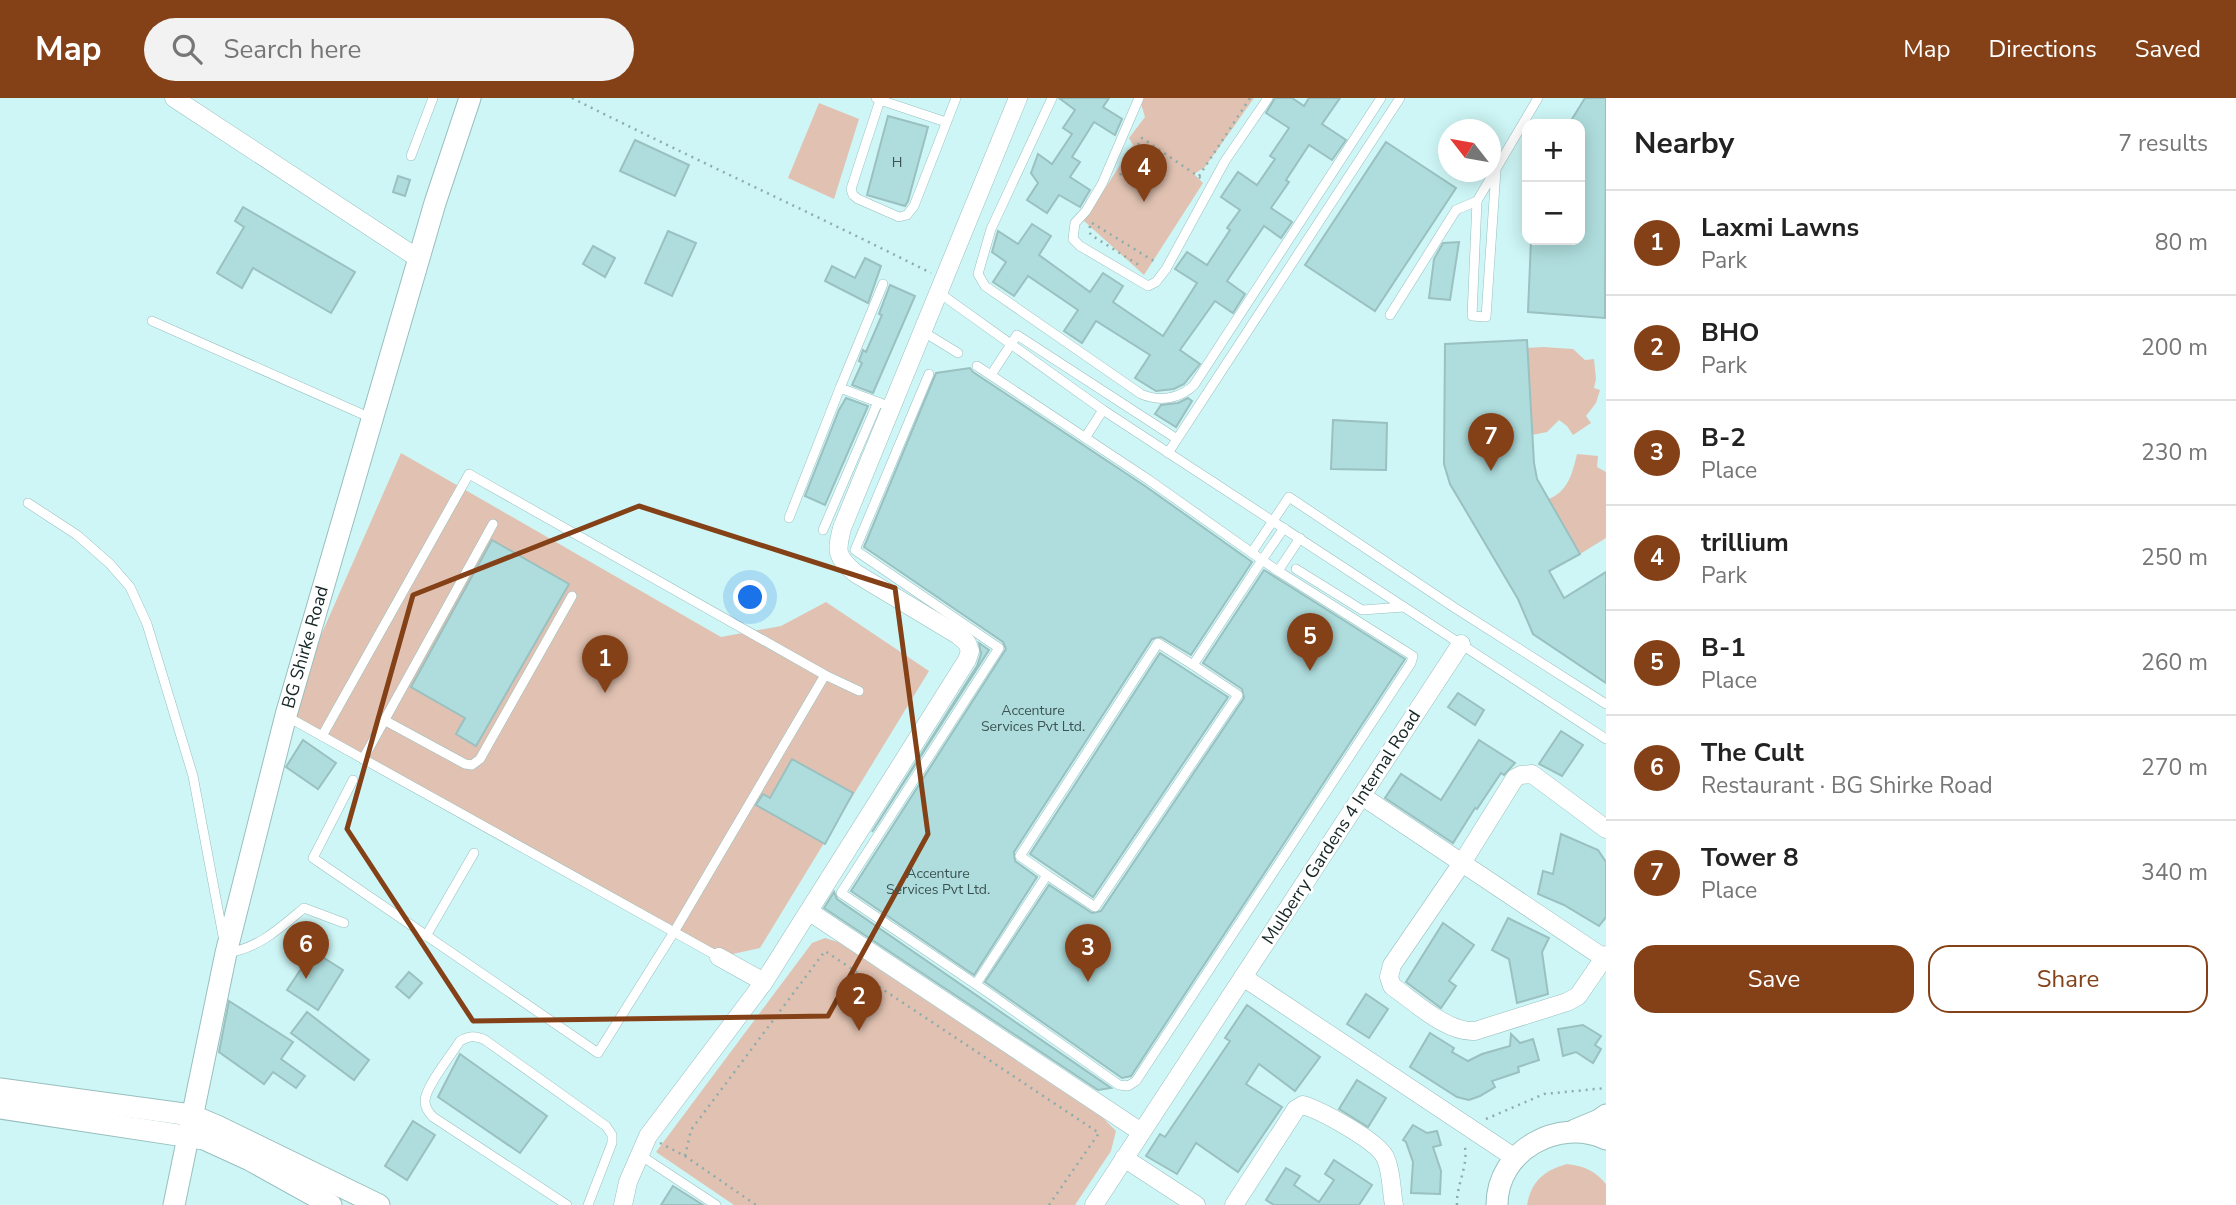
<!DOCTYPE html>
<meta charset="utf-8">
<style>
:root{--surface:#fff;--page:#f2f2f2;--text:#222;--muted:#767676;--line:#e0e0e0;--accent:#844016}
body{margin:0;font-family:"Nunito Sans",sans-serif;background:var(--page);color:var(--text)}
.controls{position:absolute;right:21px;top:21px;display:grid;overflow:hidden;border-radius:14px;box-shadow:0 4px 18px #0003}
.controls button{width:63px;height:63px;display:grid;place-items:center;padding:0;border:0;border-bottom:2px solid var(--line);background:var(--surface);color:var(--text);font:35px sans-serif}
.compass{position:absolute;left:1438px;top:21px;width:63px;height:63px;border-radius:50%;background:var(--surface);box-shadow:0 4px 18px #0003;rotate:301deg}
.you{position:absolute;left:751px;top:500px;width:24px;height:24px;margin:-18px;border:5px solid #fff;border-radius:50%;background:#1a73e8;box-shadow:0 0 0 10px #1a73e833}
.badge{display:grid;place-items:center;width:46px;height:46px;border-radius:50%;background:var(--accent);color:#fff;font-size:23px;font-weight:700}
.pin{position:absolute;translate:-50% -58px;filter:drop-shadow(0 2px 4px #0008)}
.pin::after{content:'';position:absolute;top:37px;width:24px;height:21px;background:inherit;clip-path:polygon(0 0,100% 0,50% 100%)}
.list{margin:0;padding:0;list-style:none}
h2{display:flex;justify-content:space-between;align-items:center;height:91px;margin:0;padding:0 28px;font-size:30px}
h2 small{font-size:23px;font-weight:400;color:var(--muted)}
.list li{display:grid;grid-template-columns:46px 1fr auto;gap:21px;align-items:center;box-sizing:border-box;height:105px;padding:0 28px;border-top:2px solid var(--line)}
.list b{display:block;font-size:26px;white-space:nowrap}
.list p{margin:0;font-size:23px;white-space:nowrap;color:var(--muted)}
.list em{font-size:23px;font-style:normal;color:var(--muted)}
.actions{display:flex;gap:14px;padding:21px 28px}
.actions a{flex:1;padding:16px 0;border:2px solid var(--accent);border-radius:21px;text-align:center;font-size:24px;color:var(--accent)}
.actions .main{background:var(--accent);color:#fff}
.icon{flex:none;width:38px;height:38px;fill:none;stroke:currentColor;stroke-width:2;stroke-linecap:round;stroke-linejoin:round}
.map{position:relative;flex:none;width:1606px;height:1107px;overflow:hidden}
header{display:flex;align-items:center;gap:42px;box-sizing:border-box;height:98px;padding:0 35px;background:var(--accent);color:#fff}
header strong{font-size:33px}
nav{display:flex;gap:38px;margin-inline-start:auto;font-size:24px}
.search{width:490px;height:63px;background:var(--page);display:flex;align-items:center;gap:18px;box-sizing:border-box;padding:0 24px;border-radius:38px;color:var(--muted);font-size:26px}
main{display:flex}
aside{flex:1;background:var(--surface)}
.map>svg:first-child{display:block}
.green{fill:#e1c2b2}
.building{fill:#afdddd;stroke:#9ac0c0;stroke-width:2}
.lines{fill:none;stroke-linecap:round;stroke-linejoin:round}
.service-casing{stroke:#98bfbe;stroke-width:10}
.minor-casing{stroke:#98bfbe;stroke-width:19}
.tertiary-casing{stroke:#98bfbe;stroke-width:23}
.path{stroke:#8dacac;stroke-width:2.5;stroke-dasharray:2 5;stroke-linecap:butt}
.service{stroke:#fff;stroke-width:9}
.minor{stroke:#fff;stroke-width:18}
.tertiary{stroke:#fff;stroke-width:21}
.marked{fill:none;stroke:#844016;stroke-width:5;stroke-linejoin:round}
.labels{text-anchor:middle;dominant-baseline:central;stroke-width:5;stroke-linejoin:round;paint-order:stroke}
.number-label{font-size:14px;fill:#3c5353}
.street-label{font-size:18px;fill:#162525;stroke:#fff}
</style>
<header>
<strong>Map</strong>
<div class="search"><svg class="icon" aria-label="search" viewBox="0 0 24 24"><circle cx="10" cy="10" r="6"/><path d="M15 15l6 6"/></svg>Search here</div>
<nav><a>Map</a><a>Directions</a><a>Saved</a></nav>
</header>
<main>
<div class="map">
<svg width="1606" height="1107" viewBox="0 0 1606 1107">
<rect width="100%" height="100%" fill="#cef6f6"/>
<g class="green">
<path d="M1144 0H1254L1205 69 1194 76 1203 85 1144 177 1084 123 1133 47 1129 40 1145 19 1141 6Z"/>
<path d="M819 5 859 21 834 101 788 80Z"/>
<path d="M1543 249 1573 251 1585 262 1594 261 1596 281 1594 290 1600 292 1596 305 1586 318 1591 325 1573 337 1567 328 1559 322 1547 334 1532 337 1527 250Z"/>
<path d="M401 355 721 539 781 528 826 504 929 573 760 850 719 859 286 617Z"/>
<path d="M1577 356 1598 358 1597 369 1606 374V440L1580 456 1548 401C1568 395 1573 373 1577 356Z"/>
<path d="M825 840 838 844 1103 1020 1116 1033 1111 1053 1075 1107H734L656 1054 812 845Z"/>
<path d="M1567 1066C1585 1068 1595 1073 1606 1086V1107H1527C1531 1083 1545 1072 1567 1066Z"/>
</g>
<g class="building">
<path d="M1059 0H1109L1103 9 1122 21 1115 37 1094 24 1072 59 1080 64 1070 79 1090 92 1080 109 1059 97 1047 115 1027 102 1038 85 1031 75 1038 56 1052 66 1072 36 1063 30 1075 12Z"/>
<path d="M1275 0H1292L1304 8 1309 0H1340L1322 26 1346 42 1332 62 1309 47 1286 82 1289 84 1271 110 1292 124 1281 140 1264 128 1227 183 1245 196 1233 215 1215 203 1180 252 1200 266 1184 286 1174 291 1156 293 1135 280 1150 257 1096 223 1082 245 1064 233 1078 212 1028 178 1014 198 993 184 1006 164 992 154 998 133 1018 146 1032 126 1051 138 1039 157 1090 194 1103 175 1123 188 1113 204 1163 238 1197 185 1175 171 1187 154 1207 167 1230 132 1227 130 1240 112 1221 99 1238 74 1257 87 1275 61 1270 58 1289 30 1266 15Z"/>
<path d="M1585 0H1606L1605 220 1528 214 1531 142H1580V26H1569Z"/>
<path d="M888 18 928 29 908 103 905 108 867 97Z"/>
<path d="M635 42 689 67 675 98 620 73Z"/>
<path d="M1386 44 1456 90 1375 213 1305 167Z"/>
<path d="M398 78 410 82 405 98 393 94Z"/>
<path d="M243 109 355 174 331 215 253 170 242 190 217 175 244 129 235 123Z"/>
<path d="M668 133 696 145 672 198 645 185Z"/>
<path d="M1459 144 1450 202 1429 200 1434 161 1443 145Z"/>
<path d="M593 148 615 160 605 179 583 166Z"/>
<path d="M865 160 881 168 868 205 825 183 832 168 855 180Z"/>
<path d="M890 187 915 198 873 295 852 287 862 265 859 263 863 252 866 254 882 217 879 216Z"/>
<path d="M1527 242 1534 365 1537 381 1580 456 1549 473 1564 500 1606 474V585L1533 536 1518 501 1450 386 1444 366 1445 246Z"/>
<path d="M970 270 973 274 1145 388 1252 464 1191 557 1161 539 1152 541 1014 754 1015 763 1037 779 974 877 851 793 1006 551 1003 544 864 449 936 275Z"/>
<path d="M846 300 868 308 825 407 805 398 839 312Z"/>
<path d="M1188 300 1192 303 1176 329 1155 316 1161 307 1178 305Z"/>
<path d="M1333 322 1387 325 1386 372 1331 371Z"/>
<path d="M492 442 569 486 476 648 456 636 465 620 411 589Z"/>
<path d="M1264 472 1405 561 1131 978 1122 980 985 884 1049 787 1092 815 1101 813 1244 600 1242 591 1203 565Z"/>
<path d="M979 545 989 552 872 734 977 568 981 556Z"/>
<path d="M1160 555 1228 599 1093 799 1030 756Z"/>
<path d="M1458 595 1484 612 1475 627 1448 609Z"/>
<path d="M1561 633 1583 647 1562 678 1539 666Z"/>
<path d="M303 642 336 665 318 691 286 669Z"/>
<path d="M1479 642 1515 665 1504 677 1501 675 1477 711 1475 710 1453 745 1385 700 1401 676 1441 702Z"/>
<path d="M792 661 853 695 825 746 756 707 763 696 770 700Z"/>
<path d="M1561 736 1598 752 1606 764V819L1599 828 1564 807 1538 796 1543 773 1553 776Z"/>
<path d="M834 794 837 801 1111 990 1098 992 824 810Z"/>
<path d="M1508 820 1549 840 1542 854 1548 896 1517 905 1509 861 1492 852Z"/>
<path d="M1443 825 1474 847 1449 883 1456 888 1441 910 1406 884Z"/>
<path d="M313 853 343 872 318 912 287 892Z"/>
<path d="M409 874 422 885 409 900 396 889Z"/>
<path d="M1366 896 1388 911 1369 940 1347 926Z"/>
<path d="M229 903 293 944 281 961 305 978 296 990 273 974 264 986 219 954Z"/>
<path d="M1247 907 1320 959 1295 993 1259 966 1246 986 1282 1009 1238 1074 1196 1045 1177 1076 1146 1058 1160 1036 1165 1039 1230 943 1225 940Z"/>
<path d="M307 914 369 962 354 982 291 935Z"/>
<path d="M1583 927 1601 938 1595 947 1601 951 1593 965 1576 954 1563 958 1558 931Z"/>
<path d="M1430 935 1454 950 1452 954 1468 963 1482 956 1510 948 1511 936 1520 945 1533 941 1539 962 1518 969 1519 974 1492 983 1495 989 1480 998 1469 1002 1457 999 1410 969Z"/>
<path d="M460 956 547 1018 520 1055 438 999Z"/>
<path d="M1357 982 1386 1000 1368 1029 1339 1011Z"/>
<path d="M413 1023 435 1037 407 1082 385 1068Z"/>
<path d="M1413 1027 1427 1035 1437 1033 1441 1047 1433 1049 1441 1073 1440 1096 1411 1095 1413 1064 1406 1044 1403 1042Z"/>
<path d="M1334 1062 1372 1087 1359 1107H1274L1266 1102 1286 1070 1300 1078 1294 1087 1319 1104 1334 1082 1325 1076Z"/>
<path d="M673 1088 703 1107H661Z"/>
</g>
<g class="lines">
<defs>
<g id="service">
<path d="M876 0 880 2 851 91 853 97 858 101 899 119 907 117 914 108 956 0"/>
<path d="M881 0 880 2 946 24"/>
<path d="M1052 0 991 131 978 176 985 188 1141 296C1159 304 1180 301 1194 287L1381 0"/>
<path d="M1139 0 1102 86 1086 113 1075 125 1073 141 1080 148 1148 188 1156 184 1166 171 1225 63 1268 0"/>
<path d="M411 58 433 0"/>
<path d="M1496 72 1486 219 1472 218 1477 103 1538 0"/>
<path d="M938 194 1103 312 1404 509 1362 512 1296 471"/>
<path d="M1390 217 1456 112 1477 103"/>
<path d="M152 223 371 320"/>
<path d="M922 233 958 255"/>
<path d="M977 268 1149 382 1262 462 1193 567 1238 597 1095 809 1047 777"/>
<path d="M929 276 855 452 999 550 841 795 993 898 1119 987 1128 988 1136 983 1411 565 1413 558 1278 473"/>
<path d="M991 277 1017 237 1177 341"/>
<path d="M840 290 883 186"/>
<path d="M1085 340 1103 312"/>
<path d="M1168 355 1400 0"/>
<path d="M28 405 77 437 110 466 130 489 147 526 193 678 223 838"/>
<path d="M789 420 840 290 891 309"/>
<path d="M1284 430 1262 462 1278 473 1300 440"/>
<path d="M823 432 878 304"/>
<path d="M1252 454 1289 399 1455 510 1606 606"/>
<path d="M1404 509 1606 641"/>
<path d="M825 577 859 593"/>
<path d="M286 618 719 859"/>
<path d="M384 622 465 666 472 667 480 661 572 498"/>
<path d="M322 638 469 376 825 577 674 834 598 955 313 760 353 682"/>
<path d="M363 661 493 426"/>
<path d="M426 838 474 755"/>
<path d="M227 855C259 850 280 830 304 810L344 825"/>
<path d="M976 886 1047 777 1020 758 1158 545 1193 567"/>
<path d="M640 1057 716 1107"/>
<path d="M567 1107 433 1019C429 1015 425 1009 425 1003 425 989 452 956 460 943 469 938 475 937 485 942L606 1028 612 1037V1045L588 1107"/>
</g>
<g id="minor">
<path d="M174 0 419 161"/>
<path d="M1362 698 1604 860"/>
<path d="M1606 731 1532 676 1521 677 1515 680 1462 765 1392 867 1389 879 1392 888C1415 904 1447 935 1475 933L1567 904 1578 898 1606 857"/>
<path d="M810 814 1141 1034"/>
<path d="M719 859 764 884"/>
<path d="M1243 879 1515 1060"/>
<path d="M1124 1060 1196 1107"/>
<path d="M623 1107 628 1084 648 1038 764 884 967 562 970 553 967 545 958 537 855 475C836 458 836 454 842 430L1018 0"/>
<path d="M1094 1107 1461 546"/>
<path d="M1234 1107 1296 1011 1303 1007C1322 1013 1376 1042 1385 1059 1392 1073 1391 1092 1394 1107"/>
</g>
<g id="tertiary">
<path d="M0 991 191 1017 217 1028 379 1107"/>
<path d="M0 1010 204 1041 250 1062 331 1107"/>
<path d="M1575 1032 1599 1022 1606 1017"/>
<path d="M174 1107 226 855 286 617 435 105 470 0"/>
<path d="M1497 1107C1497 1052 1559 1019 1606 1041"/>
</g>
</defs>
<use href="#service" class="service-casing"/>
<use href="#minor" class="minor-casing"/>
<use href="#tertiary" class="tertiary-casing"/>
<g class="path">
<path d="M572 0C691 60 812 115 931 175"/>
<path d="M1120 77 1142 40 1202 81"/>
<path d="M1199 78 1250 0"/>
<path d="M1092 125 1157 165"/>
<path d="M1090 128 1089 133 1091 137 1142 169"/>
<path d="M1486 1021 1544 996 1606 990"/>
<path d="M660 1045 685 1058 756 1107"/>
<path d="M685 1058 691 1032 825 853 1099 1035 1049 1107"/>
<path d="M1457 1107C1456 1086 1470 1066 1464 1045"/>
</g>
<use href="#service" class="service"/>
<use href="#minor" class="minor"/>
<use href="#tertiary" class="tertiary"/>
</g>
<path class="marked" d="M639 408 895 490 928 736 828 918 473 923 347 731 413 497Z"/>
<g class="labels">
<g class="number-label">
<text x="897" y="64">H</text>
<text x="1033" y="612">Accenture<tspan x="1033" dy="16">Services Pvt Ltd.</tspan></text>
<text x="938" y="775">Accenture<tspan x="938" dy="16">Services Pvt Ltd.</tspan></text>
</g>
<g class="street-label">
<text transform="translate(305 549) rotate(-74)">BG Shirke Road</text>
<text transform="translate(1341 729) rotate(-57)">Mulberry Gardens 4 Internal Road</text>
</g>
</g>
</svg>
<div class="controls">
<button>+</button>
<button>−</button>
</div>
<svg class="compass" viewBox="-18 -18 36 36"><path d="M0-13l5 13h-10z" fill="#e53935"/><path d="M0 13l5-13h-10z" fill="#767676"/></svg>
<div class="you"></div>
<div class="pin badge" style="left:605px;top:595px">1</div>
<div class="pin badge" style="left:859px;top:933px">2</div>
<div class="pin badge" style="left:1088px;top:884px">3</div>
<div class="pin badge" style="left:1144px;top:104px">4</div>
<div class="pin badge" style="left:1310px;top:573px">5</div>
<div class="pin badge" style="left:306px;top:881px">6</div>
<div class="pin badge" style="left:1491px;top:373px">7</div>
</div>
<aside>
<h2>Nearby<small>7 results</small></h2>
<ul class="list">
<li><span class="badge">1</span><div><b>Laxmi Lawns</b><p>Park</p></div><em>80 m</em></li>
<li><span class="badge">2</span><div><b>BHO</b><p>Park</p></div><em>200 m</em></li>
<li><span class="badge">3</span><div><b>B-2</b><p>Place</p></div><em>230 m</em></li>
<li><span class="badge">4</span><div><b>trillium</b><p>Park</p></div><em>250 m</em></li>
<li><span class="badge">5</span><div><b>B-1</b><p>Place</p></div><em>260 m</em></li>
<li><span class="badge">6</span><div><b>The Cult</b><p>Restaurant · BG Shirke Road</p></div><em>270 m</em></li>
<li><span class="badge">7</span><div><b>Tower 8</b><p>Place</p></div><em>340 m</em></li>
</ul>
<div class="actions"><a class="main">Save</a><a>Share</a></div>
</aside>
</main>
